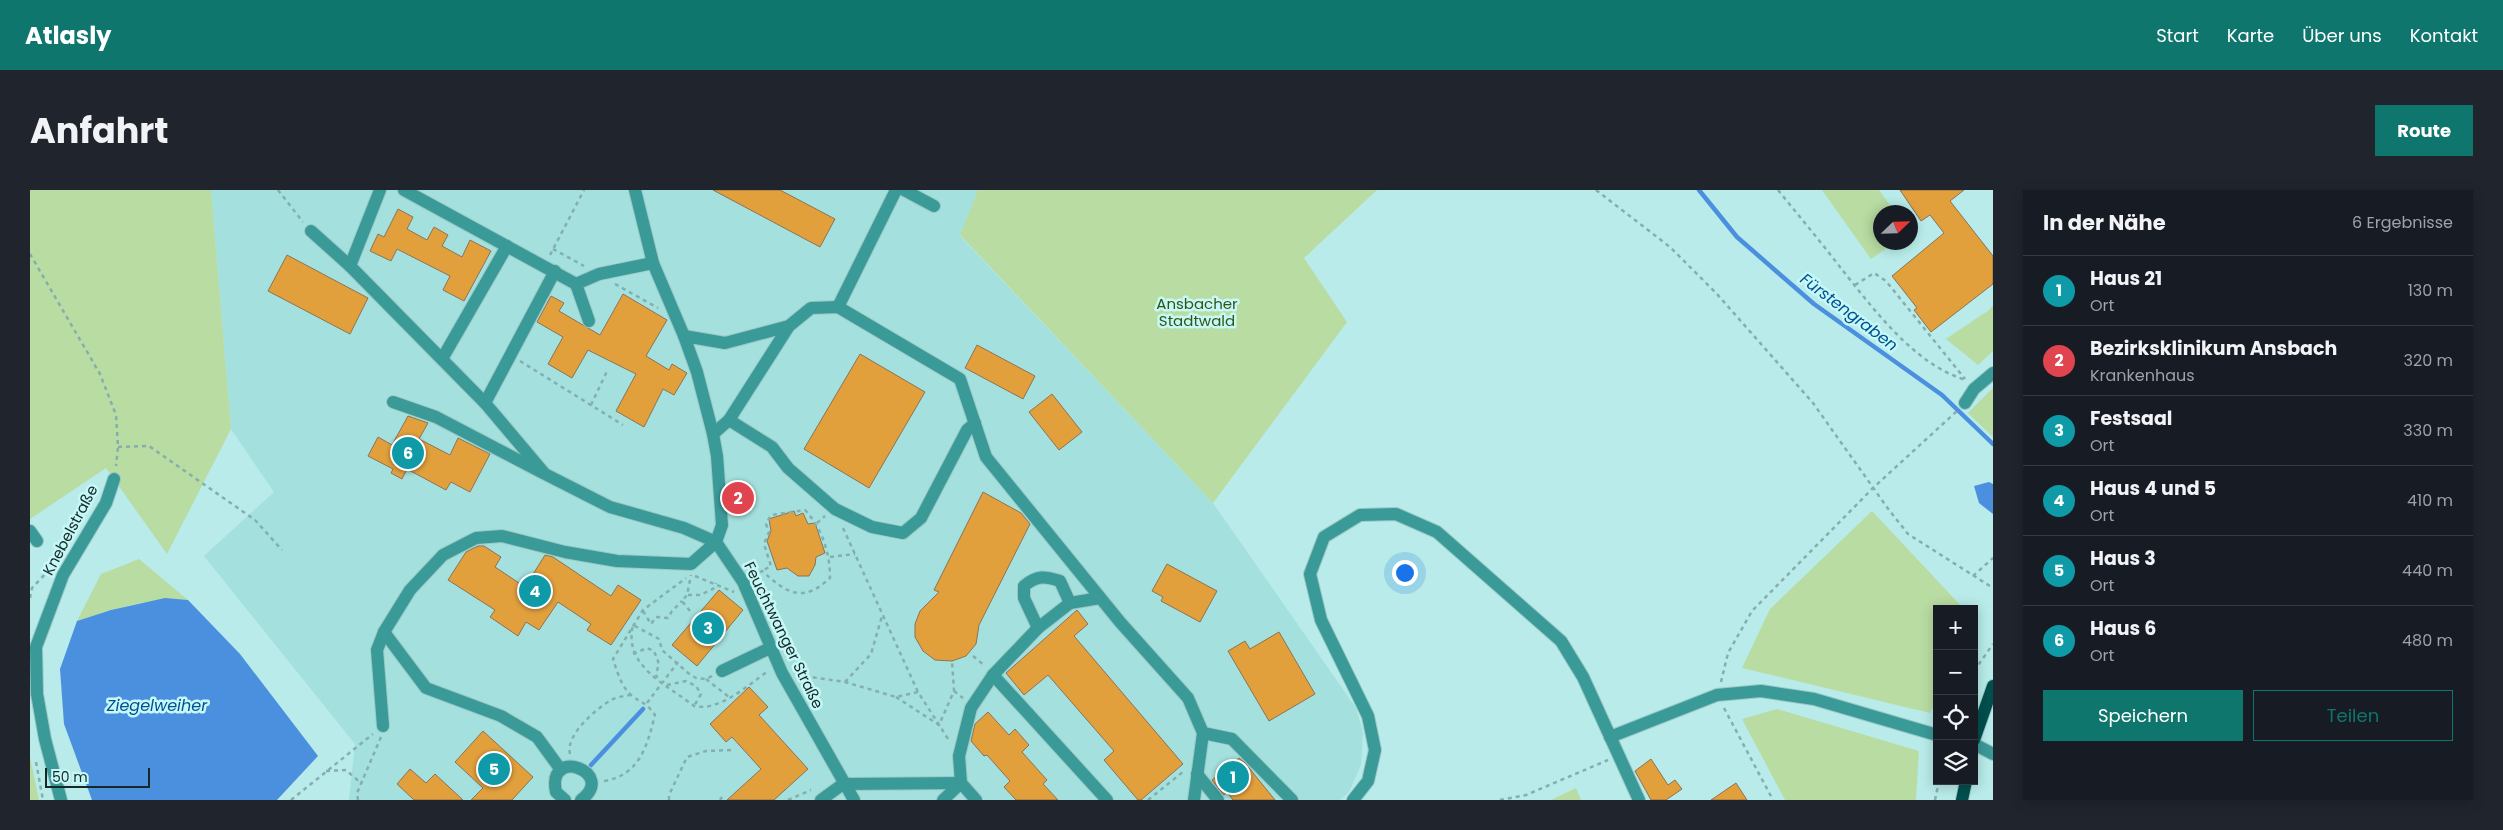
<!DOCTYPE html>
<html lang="de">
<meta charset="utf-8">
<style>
:root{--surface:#171b24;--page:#20242c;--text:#f1f3f6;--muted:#9ea1a6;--line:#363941;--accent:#0f766e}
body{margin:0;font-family:Poppins,sans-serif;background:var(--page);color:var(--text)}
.controls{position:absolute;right:15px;bottom:15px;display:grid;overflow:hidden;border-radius:0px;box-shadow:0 2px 12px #0003}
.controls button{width:45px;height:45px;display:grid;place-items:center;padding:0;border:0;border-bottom:1px solid var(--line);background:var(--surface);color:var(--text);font:25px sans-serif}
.compass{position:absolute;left:1843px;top:15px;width:45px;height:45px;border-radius:50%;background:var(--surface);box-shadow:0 2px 12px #0003;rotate:67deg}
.scale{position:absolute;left:15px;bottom:12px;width:105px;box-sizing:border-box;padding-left:5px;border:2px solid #142827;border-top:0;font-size:14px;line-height:18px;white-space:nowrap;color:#142827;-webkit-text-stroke:4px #c5f8f6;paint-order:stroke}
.you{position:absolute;left:1374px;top:382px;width:18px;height:18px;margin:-12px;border:4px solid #fff;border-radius:50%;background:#1a73e8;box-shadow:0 0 0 8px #1a73e833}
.badge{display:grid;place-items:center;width:32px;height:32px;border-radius:50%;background:var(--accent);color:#fff;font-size:16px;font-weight:700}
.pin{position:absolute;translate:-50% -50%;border:2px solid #fff;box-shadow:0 1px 5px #0006}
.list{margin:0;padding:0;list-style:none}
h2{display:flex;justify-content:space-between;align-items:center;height:65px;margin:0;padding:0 20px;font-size:21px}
h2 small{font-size:16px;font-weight:400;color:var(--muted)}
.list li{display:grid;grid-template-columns:32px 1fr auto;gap:15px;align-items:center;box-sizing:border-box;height:70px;padding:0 20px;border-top:1px solid var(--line)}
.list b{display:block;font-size:19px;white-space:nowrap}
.list p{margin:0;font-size:16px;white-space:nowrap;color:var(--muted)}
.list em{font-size:16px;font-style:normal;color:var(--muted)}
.actions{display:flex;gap:10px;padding:15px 20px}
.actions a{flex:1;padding:11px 0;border:1px solid var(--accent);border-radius:0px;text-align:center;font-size:18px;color:var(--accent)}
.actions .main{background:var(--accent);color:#fff}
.icon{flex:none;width:28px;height:28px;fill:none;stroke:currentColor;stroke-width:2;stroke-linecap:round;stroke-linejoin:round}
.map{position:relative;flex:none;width:1963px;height:610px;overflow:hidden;border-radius:0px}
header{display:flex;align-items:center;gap:30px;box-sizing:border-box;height:70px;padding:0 25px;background:var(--accent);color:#fff}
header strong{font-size:24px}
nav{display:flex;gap:28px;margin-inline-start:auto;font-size:18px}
.intro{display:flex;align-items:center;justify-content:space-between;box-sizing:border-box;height:120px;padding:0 30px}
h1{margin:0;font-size:35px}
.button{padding:12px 22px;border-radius:0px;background:var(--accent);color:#fff;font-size:18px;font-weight:700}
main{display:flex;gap:30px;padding:0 30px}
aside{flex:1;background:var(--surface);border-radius:0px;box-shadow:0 2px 12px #0003}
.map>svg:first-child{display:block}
.built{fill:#a4e0dd}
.green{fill:#b9dca3}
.water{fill:#4b90de}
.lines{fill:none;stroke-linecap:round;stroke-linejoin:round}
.stream{stroke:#4b90de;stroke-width:4.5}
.building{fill:#e2a03d;stroke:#8b7356}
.minor-casing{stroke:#9ac8c6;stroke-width:14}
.major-casing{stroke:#9ac8c6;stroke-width:14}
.path{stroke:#85afad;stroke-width:2.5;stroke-dasharray:4 4;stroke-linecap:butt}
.minor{stroke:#3a9a98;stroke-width:12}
.major{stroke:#004f4e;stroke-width:12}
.labels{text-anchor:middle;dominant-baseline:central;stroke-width:5;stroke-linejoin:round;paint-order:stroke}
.park-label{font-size:15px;fill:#335514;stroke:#c5f8f6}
.street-label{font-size:15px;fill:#142827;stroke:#c5f8f6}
.water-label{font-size:16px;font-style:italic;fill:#004f95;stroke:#c5f8f6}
</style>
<header>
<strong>Atlasly</strong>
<nav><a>Start</a><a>Karte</a><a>Über uns</a><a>Kontakt</a></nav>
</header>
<div class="intro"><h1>Anfahrt</h1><a class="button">Route</a></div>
<main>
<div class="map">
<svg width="1963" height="610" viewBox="0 0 1963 610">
<rect width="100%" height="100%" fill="#b8ebe9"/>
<path class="built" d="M181 0H948L930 46 1183 313 1326 518 1333 542 1331 575 1319 602 1310 610H319L325 554 174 366 244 302 201 239Z"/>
<g class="green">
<path d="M0 0H181L201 239 137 364 76 278 0 329Z"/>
<path d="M948 0H1347L1274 68 1317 132 1183 313 930 45Z"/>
<path d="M1792 0H1849L1865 22H1850V52L1864 53 1841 69Z"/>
<path d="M1963 115V161L1948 175 1916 149 1959 120Z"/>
<path d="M1963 198V247L1938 223Z"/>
<path d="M1842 321 1934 419H1907V510L1900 523 1712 478 1740 419Z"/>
<path d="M109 369 158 410C120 407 83 419 47 431L71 384Z"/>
<path d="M1747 519 1889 561 1886 610H1755L1712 529Z"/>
<path d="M0 567 9 610H0Z"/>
<path d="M1546 598 1551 610H1521Z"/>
</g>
<g class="water">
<path d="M1959 292 1963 294V324L1949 313 1944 296Z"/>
<path d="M135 408 158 410 210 464 288 566 247 610H62L34 534 30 479 47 431 81 420Z"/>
</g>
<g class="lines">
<g class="stream">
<path d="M1669 0 1707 47 1784 114 1912 205 1963 254"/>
<path d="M561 575 613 519"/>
</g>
</g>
<g class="building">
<path d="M683 0H750L805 29 790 57Z"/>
<path d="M1870 0H1934L1920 11 1963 66V94L1901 142 1884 120 1887 118 1862 86 1914 43 1900 25 1891 31Z"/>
<path d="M368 19 383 27 377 39 397 50 404 37 418 45 412 56 432 67 440 50 461 61 434 111 413 100 420 86 367 59 361 71 340 61 348 44 354 47Z"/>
<path d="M257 65 338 108 320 144 238 101Z"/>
<path d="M593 104 637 130 616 166 639 180 642 174 657 183 644 205 633 199 614 237 586 221 606 184 558 160 542 188 518 174 533 147 507 132 521 106 534 113 529 121 570 145Z"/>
<path d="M947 155 1005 186 993 209 935 178Z"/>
<path d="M830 164 895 202 839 298 774 259Z"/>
<path d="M1022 204 1052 242 1029 260 999 222Z"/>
<path d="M378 226 398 233 389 249 420 265 428 248 460 264 440 302 421 292 416 300 377 279 372 289 361 283 363 279 338 266 348 247 362 255Z"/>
<path d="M953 302 991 323 1000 334 949 435 946 454 936 466 922 471 905 470 893 461 885 447V434L890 421 909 402 904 400Z"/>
<path d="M764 321 766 326 773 323 778 334 785 333 795 363 786 367 785 375 779 386H768L757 378 747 380 737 351 741 341 739 329Z"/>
<path d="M448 356H454L471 367 465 377 495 397 515 365 523 367 581 406 588 395 611 410 581 455 557 440 561 434 528 412 509 440 496 432 488 446 460 427 465 420 418 390 436 362Z"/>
<path d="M1137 374 1187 401 1170 432 1131 411 1133 407 1122 401Z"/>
<path d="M689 400 713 420 667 476 642 455Z"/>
<path d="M1047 420 1058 434 1044 446 1153 574 1111 610H1108L1074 570 1084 561 1018 485 994 505 976 483Z"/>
<path d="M1249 442 1285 504 1239 531 1198 461 1215 451 1220 459Z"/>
<path d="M719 497 738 517 729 525 778 579 744 610H697L731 579 702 547 696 552 680 534Z"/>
<path d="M958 522 979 545 985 539 999 555 992 562 1017 590 1013 594 1028 610H986L974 597 980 591 957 565 954 566 941 551 945 534Z"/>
<path d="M453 541 503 587 482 610H441L453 598 425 572Z"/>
<path d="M1209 568 1215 573 1245 610H1203L1197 602 1194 605 1182 590Z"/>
<path d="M1621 569 1638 595 1645 590 1652 599 1636 610H1621L1605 581Z"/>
<path d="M380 579 396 593 405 584 433 610H384L367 594Z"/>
<path d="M1706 593 1717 610H1681Z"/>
</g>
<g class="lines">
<defs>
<g id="minor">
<path d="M374 0 546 94 569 84 623 73"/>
<path d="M605 0 623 73 654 146 667 182 683 244 687 266 692 335 686 352 713 392 752 483 824 610"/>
<path d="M874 0 904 16"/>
<path d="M281 41 320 76 455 213"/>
<path d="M320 76 350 0"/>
<path d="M546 94 559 131"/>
<path d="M808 117 866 0"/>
<path d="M654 146 695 153 759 136 781 118 808 117 930 189 956 267 1090 432 1158 508 1173 543 1164 610"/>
<path d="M412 169 477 56"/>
<path d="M363 212 406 227 513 283"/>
<path d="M1935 213 1944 199 1963 183"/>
<path d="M699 230 759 136"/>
<path d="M683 244 699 230 742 257 758 278 805 319 842 337 873 343 891 328 937 240 945 233"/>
<path d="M0 341 7 351"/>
<path d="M1008 438 994 408V396C1007 385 1015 386 1030 391L1040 413"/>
<path d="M354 442 396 498 471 526 507 547 531 580"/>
<path d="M692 481 740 458"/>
<path d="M963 485 1077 610"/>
<path d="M353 536 347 460 354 442 380 400 413 365 446 348 472 346 535 362 587 371 661 374 686 352 654 338 580 317 515 284 455 213 525 81"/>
<path d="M1173 543 1202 549 1262 610"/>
<path d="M1580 547 1687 505 1731 501 1784 509 1907 545"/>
<path d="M1944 554 1963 564"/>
<path d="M1167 584 1188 610"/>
<path d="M31 610 15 549 7 504 6 457 33 385 76 313 84 289"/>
<path d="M535 610 526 602C516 555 588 583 551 610"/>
<path d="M791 610 813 594 931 593"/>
<path d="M913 610 931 593"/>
<path d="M946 610 931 593 929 566 941 518 963 485 1008 438 1040 413 1070 408"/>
<path d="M1323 610 1338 591 1345 560 1338 526 1291 430 1280 384 1294 347 1330 325 1366 324 1407 342 1531 451 1553 487 1609 610"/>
</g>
<g id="major">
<path d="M1944 550 1963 496"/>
<path d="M1932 610 1936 591"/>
</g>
</defs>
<use href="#minor" class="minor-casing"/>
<use href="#major" class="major-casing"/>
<g class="path">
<path d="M248 0 273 32"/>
<path d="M1566 0 1640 57 1687 104 1783 213 1859 320 1878 344 1963 398"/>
<path d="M1748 0C1769 26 1790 51 1810 77 1842 117 1884 175 1936 190"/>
<path d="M523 59 554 76"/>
<path d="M0 64 70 184 86 225 88 257 86 276"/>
<path d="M520 65 554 0"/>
<path d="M585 94 628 118"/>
<path d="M1825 95 1844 83 1856 91 1935 189"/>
<path d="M490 171 593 235"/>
<path d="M561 215 578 179"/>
<path d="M88 257 119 256 225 330 252 360"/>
<path d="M787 333 795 326"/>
<path d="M813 338 888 502 920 552"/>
<path d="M800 367 825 364"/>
<path d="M665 386 704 402"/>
<path d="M723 386 732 381C757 403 772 414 800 388 800 362 792 339 775 320L741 325 736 334 739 342 734 354 741 376 732 381"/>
<path d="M1943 386 1963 368"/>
<path d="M658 405H670L683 399 686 393"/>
<path d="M0 408 2 398 20 379"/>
<path d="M613 421 621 434 626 427 638 428 642 421 652 411"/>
<path d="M660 421 652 411 657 405 661 385"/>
<path d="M603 464 617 458 624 461 629 474 626 484 627 488"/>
<path d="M943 466 955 476"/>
<path d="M1944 481 1963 454"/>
<path d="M767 485 815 492 866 507 888 502"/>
<path d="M682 486 676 489 666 488 658 483 632 460 629 449 603 435C593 476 636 494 664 516 689 522 718 495 737 482"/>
<path d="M676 489 699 507"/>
<path d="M815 492 841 464 852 426"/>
<path d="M1691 492 1698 463 1722 421 1843 298 1927 221"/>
<path d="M637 495 656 491 666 496 671 504 664 516"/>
<path d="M924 501 933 508"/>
<path d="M866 507 909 535 924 501 922 471"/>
<path d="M617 513 648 472"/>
<path d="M1694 518 1743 610"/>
<path d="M540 564C535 545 566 519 581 510 587 507 594 506 600 505"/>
<path d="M6 572 13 610"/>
<path d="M296 581 316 580 332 594"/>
<path d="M574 591C610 585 617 556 625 525 616 512 611 513 601 505 591 496 587 481 583 469L613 420 656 388"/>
<path d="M261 610 343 544"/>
<path d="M328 610 327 603 351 547"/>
<path d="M639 610V605L657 567 676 561 701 560"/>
<path d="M690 610 692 607"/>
<path d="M758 610 781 600"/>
<path d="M1118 610 1154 581"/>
<path d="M1470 610 1496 605 1578 570"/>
<path d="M1905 610 1909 591"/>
</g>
<use href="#minor" class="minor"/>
<use href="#major" class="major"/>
</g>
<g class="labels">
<g class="park-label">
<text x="1167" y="113">Ansbacher<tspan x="1167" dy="17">Stadtwald</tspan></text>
</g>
<g class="street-label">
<text transform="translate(40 340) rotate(-62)">Knebelstraße</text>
<text transform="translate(754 445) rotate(64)">Feuchtwanger Straße</text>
</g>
<g class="water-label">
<text transform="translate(1819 122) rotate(37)">Fürstengraben</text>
<text x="127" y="515">Ziegelweiher</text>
</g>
</g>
</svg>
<div class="controls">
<button>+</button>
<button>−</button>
<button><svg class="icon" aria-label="locate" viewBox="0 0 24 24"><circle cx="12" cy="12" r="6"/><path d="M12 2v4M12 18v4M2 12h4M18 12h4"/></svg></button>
<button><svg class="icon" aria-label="layers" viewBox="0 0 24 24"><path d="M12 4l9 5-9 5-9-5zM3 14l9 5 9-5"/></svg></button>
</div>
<svg class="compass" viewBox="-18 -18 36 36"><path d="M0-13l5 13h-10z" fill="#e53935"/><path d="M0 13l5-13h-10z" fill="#9ea1a6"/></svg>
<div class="scale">50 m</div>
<div class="you"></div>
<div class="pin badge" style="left:1203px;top:587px;background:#0f9aa8">1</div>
<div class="pin badge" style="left:708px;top:308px;background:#e0444e">2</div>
<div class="pin badge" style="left:678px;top:438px;background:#0f9aa8">3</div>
<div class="pin badge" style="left:505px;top:401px;background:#0f9aa8">4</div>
<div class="pin badge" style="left:464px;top:579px;background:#0f9aa8">5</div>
<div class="pin badge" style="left:378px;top:263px;background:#0f9aa8">6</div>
</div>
<aside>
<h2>In der Nähe<small>6 Ergebnisse</small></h2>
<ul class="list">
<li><span class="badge" style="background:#0f9aa8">1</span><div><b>Haus 21</b><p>Ort</p></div><em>130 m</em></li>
<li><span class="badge" style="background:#e0444e">2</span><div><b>Bezirksklinikum Ansbach</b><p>Krankenhaus</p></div><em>320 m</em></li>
<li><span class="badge" style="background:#0f9aa8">3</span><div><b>Festsaal</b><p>Ort</p></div><em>330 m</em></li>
<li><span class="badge" style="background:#0f9aa8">4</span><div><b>Haus 4 und 5</b><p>Ort</p></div><em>410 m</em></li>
<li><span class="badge" style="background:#0f9aa8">5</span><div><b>Haus 3</b><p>Ort</p></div><em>440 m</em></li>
<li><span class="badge" style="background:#0f9aa8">6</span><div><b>Haus 6</b><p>Ort</p></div><em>480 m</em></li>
</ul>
<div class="actions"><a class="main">Speichern</a><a>Teilen</a></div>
</aside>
</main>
